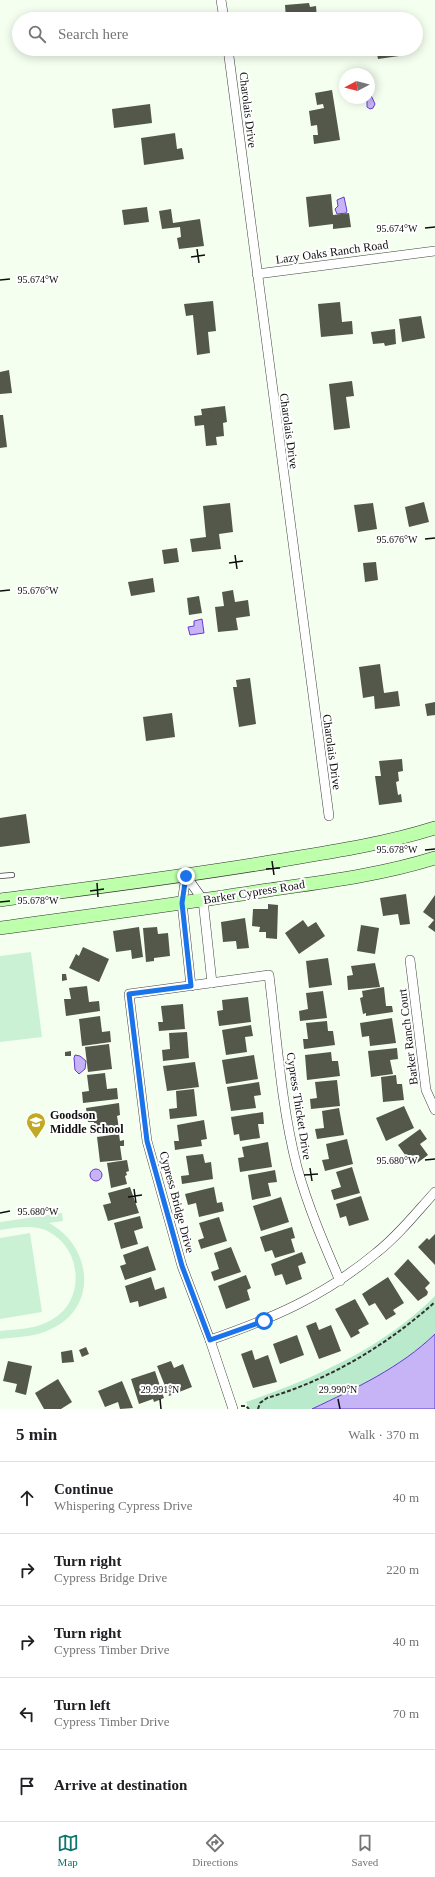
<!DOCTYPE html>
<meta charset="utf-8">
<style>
:root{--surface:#fff;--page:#f2f2f2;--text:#202124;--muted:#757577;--line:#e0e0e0;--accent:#0f766e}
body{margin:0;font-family:Georgia,serif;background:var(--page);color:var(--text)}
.compass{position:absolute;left:339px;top:68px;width:36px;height:36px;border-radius:50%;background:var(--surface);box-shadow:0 2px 10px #0003;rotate:263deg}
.stop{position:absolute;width:12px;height:12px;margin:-9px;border:3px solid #1a73e8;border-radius:50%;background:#fff}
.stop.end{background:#1a73e8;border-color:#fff;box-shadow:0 1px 4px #0008}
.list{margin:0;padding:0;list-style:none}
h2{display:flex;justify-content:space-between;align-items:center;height:52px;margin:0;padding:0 16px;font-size:17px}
h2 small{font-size:13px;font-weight:400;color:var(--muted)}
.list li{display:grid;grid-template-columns:26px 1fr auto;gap:12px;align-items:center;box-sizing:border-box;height:72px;padding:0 16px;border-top:1px solid var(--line)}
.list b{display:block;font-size:15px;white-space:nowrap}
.list p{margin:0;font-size:13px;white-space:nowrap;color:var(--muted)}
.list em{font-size:13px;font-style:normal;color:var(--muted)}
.icon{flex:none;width:22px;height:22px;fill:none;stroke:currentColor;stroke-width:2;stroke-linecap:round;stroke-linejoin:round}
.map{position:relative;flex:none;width:435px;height:1409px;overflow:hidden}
.search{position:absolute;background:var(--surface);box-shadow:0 2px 10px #0003;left:12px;right:12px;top:12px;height:44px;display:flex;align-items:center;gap:10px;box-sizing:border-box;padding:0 14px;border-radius:22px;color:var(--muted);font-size:15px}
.sheet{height:412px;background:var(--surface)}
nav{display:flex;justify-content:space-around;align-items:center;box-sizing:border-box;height:56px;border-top:1px solid var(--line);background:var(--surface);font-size:11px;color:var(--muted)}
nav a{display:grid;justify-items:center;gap:2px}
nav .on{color:var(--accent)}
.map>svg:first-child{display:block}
.green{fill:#b9eacb}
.pitch{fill:#cbf1d4}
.water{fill:#c6b4f7;stroke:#653acf}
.building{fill:#54584b}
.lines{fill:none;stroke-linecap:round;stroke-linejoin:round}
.service-casing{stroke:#424242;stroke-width:6}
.minor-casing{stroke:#424242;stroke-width:10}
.secondary-casing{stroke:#313131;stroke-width:14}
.path{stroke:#313131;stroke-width:2;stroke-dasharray:4 2;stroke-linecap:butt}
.service{stroke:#fff;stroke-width:4.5}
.minor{stroke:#fff;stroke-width:9}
.secondary{stroke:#beffab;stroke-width:13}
.route{stroke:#1a73e8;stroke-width:5}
.ticks{fill:none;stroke:#0f0f0f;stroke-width:1.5}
.labels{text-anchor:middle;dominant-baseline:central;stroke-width:4;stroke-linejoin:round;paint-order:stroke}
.street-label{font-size:12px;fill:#0f0f0f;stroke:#fff}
.poi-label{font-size:12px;font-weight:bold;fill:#0f0f0f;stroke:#fff;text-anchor:start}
.ticks-label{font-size:10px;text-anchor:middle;fill:#0f0f0f;stroke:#fff;stroke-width:4;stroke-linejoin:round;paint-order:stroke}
</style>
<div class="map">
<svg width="435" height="1409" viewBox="0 0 435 1409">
<rect width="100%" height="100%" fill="#f5fff0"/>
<path class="green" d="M435 1296V1409H249L246 1402C315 1378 383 1348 435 1296Z"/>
<g class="pitch">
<path d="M31 952 42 1037 0 1042V956Z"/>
<path d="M62 1213 63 1221 49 1223C92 1246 99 1307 51 1329 36 1337 17 1337 0 1339V1331C18 1329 38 1329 53 1319 88 1298 81 1242 42 1229 28 1225 14 1228 0 1230V1222Z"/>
<path d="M30 1233 42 1312 0 1319V1238Z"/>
</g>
<g class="water">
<path d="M369 91 375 104 373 108 370 109 367 107V101L364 98H369Z"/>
<path d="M344 197 347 211 346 213 337 214 335 209 338 206 337 200Z"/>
<path d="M202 619 204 633 190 635 188 627 194 626V621Z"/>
<path d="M75 1055 80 1056 86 1061 85 1069 79 1074 75 1070 74 1058Z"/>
<circle cx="96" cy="1175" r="6"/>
<path d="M435 1334V1409H312C356 1388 400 1368 435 1334Z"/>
</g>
<g class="building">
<path d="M309 3 310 7 316 6 317 19H286L285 5Z"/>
<path d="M78 13 79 19H58V16Z"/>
<path d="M145 49H155V50L145 51Z"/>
<path d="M376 49H398L399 56 378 59Z"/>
<path d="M332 90 340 140 314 144 313 135H318L317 125 311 126 309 111 324 108 323 104 317 105 315 93Z"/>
<path d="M150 104 152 123 114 128 112 109Z"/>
<path d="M175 133 177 149 182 148 184 159 144 165 141 138Z"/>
<path d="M331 194 333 215 349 213 351 227 333 229V224L309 227 306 197Z"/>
<path d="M147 207 149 222 124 225 122 210Z"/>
<path d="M171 209 173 223 200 219 204 246 179 249 177 238 181 237 180 227 162 229 159 211Z"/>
<path d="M213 301 216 331 208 332 210 353 197 355 193 315 186 316 184 304Z"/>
<path d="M340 302 342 322 352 321 353 334 321 337 318 304Z"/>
<path d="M421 316 425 338 402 342 399 319Z"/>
<path d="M395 329 396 344 385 346 384 343 373 344 371 332Z"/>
<path d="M9 370 12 393 0 394V372Z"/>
<path d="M352 381 354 396 346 397 350 428 334 430 329 384Z"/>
<path d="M225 406 227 422 223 423 224 436 216 437 217 445 206 446 204 425 195 426 194 416 202 415 201 409Z"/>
<path d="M0 415H3L7 447 0 448Z"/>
<path d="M424 502 429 522 409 527 405 507Z"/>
<path d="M230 503 233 532 219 534 221 549 192 552 190 539 206 537 203 506Z"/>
<path d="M373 503 377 529 358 532 354 505Z"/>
<path d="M177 548 179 562 164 564 162 550Z"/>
<path d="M376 562 378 580 365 582 363 563Z"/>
<path d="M153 578 155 592 131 596 128 582Z"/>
<path d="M233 590 235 602 248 600 250 616 236 618 238 630 218 632 215 607 224 606 222 592Z"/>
<path d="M199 596 202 613 189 615 187 598Z"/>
<path d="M380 664 384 693 398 691 400 706 375 709 374 696 363 698 359 667Z"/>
<path d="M250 678 256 724 239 727 233 687H237L236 680Z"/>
<path d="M435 702V715L427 716 425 704Z"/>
<path d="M172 713 175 737 146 741 143 717Z"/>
<path d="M402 759 403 771 398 772 399 781 396 782 398 795 401 794 402 802 379 805 375 776H381L379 761Z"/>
<path d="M26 814 30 843 0 847V818Z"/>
<path d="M406 894 410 924 400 925 398 914 383 916 380 898Z"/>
<path d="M435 895V932L428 927 434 920 423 912Z"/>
<path d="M268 904 278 905 277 939 266 938V932H259L260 927 252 926 253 909H268Z"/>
<path d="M245 918 249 948 237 949 236 941 223 942 221 922Z"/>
<path d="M303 920 308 927 316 922 325 936 299 954 285 933Z"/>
<path d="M361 925 379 928 375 954 357 951Z"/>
<path d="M139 927 143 957 132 959 131 950 116 952 113 931Z"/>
<path d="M157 927 158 934 168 933 170 956 154 958V961L146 962 143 928Z"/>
<path d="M83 947 109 959 99 982 69 968 76 954 79 956Z"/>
<path d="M328 958 332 985 309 988 306 961Z"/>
<path d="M375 963 380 987 348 990 347 976 353 975 351 966Z"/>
<path d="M62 974H66L67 980 62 981Z"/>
<path d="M87 986 89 1002 99 1001 100 1011 66 1016 64 999H71L69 988Z"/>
<path d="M384 987 386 1006H392L393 1012 366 1016V1013L363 1014 360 998 363 997 362 991Z"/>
<path d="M323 991 327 1018 300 1021 299 1011 308 1009 306 993Z"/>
<path d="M248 997 251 1022 219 1026 217 1011 223 1010 222 1000Z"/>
<path d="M183 1004 185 1029 159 1031 158 1022H163L161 1006Z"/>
<path d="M100 1016 102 1032 110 1031 111 1042 82 1046 79 1019Z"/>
<path d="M392 1018 396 1043 370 1046 369 1036 362 1037 360 1023Z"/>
<path d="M327 1021 328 1031H333L335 1045 304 1049 303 1039H308L306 1023Z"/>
<path d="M251 1025 253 1036 245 1037 247 1052 226 1055 222 1030Z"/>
<path d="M187 1032 189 1058 163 1061 162 1050 170 1049 169 1033Z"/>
<path d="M109 1044 112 1069 88 1072 85 1047Z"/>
<path d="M397 1048 398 1059 390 1060 393 1074 371 1077 368 1051Z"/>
<path d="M71 1051V1056H65V1052Z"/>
<path d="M331 1052 332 1061H338L340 1076 307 1080 305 1055Z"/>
<path d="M254 1055 258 1079 226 1084 222 1060Z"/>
<path d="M195 1062 199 1087 167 1091 163 1066Z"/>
<path d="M105 1073 107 1089 117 1088 118 1099 83 1103 82 1092 89 1091 87 1075Z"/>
<path d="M396 1075 397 1084H402L404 1100 383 1102 381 1077Z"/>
<path d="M337 1080 340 1106 311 1109 310 1099 317 1098 315 1082Z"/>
<path d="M259 1082 261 1095 254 1096 256 1108 231 1111 227 1087Z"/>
<path d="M194 1089 197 1116 170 1119 169 1109 177 1108 176 1091Z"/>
<path d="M119 1103 120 1115 117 1116 119 1128 96 1131 94 1122H88L86 1108Z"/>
<path d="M404 1106 414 1128 386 1141 376 1118Z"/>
<path d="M339 1108 344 1135 317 1139 315 1129 324 1128 322 1111Z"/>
<path d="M263 1112 264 1124H258L260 1138 240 1141 239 1134 234 1135 231 1117Z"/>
<path d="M204 1120 207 1139 201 1140 202 1146 175 1150 174 1141H179L177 1125Z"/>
<path d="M420 1129 427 1139 420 1144 428 1155 413 1166 398 1145Z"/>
<path d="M119 1134 120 1141 124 1140V1146H120L122 1160 100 1162 97 1137Z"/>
<path d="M347 1139 353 1164 325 1171 322 1160 329 1159 326 1144Z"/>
<path d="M268 1142 272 1167 240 1172 238 1158 244 1157 242 1147Z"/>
<path d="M203 1154 205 1163 211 1162 213 1179 182 1184 181 1176 189 1175 186 1156Z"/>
<path d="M127 1160 129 1171 126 1172 127 1175 125 1176 127 1184 111 1188 107 1163Z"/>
<path d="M352 1167 360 1193 334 1200 331 1190 341 1187 336 1172Z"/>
<path d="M275 1170 277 1182 268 1183 271 1196 252 1200 248 1175Z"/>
<path d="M130 1187 139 1213 108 1221 103 1205 111 1203 108 1193Z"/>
<path d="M214 1187 217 1203 222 1202 224 1211 199 1217 196 1203 188 1205 185 1194Z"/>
<path d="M361 1196 369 1220 349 1226 346 1216 340 1218 336 1204Z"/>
<path d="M281 1197 289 1222 261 1231 253 1206Z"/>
<path d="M140 1216 143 1228 134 1231 138 1244 121 1249 114 1223Z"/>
<path d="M219 1217 227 1241 201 1249 198 1240 204 1238 199 1223Z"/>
<path d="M292 1227 295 1238 291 1239 295 1252 275 1258 272 1250 265 1252 260 1237Z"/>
<path d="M435 1234V1265L418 1247 427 1238 429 1240Z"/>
<path d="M148 1246 156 1270 125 1280 120 1266 126 1264 123 1255Z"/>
<path d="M231 1247 241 1272 214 1281 211 1272 219 1269 214 1253Z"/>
<path d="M302 1252 306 1263 298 1266 302 1279 286 1285 282 1274 275 1276 271 1264Z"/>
<path d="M408 1259 430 1283 425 1288 428 1292 427 1295 418 1301 394 1274Z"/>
<path d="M246 1275 251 1288 247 1290 250 1300 226 1309 218 1286Z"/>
<path d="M151 1277 155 1290 164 1287 167 1298 139 1307 138 1301 130 1303 125 1286Z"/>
<path d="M388 1277 404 1303 393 1310 396 1314 386 1320 375 1303 369 1306 362 1294Z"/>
<path d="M355 1299 369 1324 358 1330 360 1333 351 1338 335 1309Z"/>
<path d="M316 1322 319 1330 331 1325 341 1351 319 1359 306 1326Z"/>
<path d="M297 1335 304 1355 280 1364 273 1344Z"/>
<path d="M86 1347 89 1354 82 1357 79 1350Z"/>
<path d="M72 1350 74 1362 62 1363 61 1352Z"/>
<path d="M252 1350 255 1360 268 1355 277 1382 253 1388 241 1354Z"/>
<path d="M8 1361 32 1366 26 1395 15 1392 17 1384 3 1381Z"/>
<path d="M171 1361 174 1368 183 1364 192 1387 169 1396 157 1366Z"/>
<path d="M155 1371 164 1398 154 1402 153 1399 139 1404 131 1379Z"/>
<path d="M58 1379 72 1402 61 1409H44L35 1393Z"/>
<path d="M122 1381 133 1408 120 1409 118 1402 105 1407 98 1391Z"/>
</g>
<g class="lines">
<defs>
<path id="service" d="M0 876 12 875"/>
<g id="minor">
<path d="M221 0 224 19"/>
<path d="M228 49 329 816"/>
<path d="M257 274 435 251"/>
<path d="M186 876 203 900 212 983"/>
<path d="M186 876 182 903 191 986"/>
<path d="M410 960 426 1090 435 1110"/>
<path d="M210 1340C273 1318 323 1297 376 1253 398 1236 416 1213 435 1192"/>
<path d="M233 1409 210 1340 182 1266 147 1141 129 994 269 975C277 1039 281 1105 297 1167 308 1207 324 1244 340 1281"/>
</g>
<g id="secondary">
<path d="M0 900C90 888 180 877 270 862 325 853 381 845 435 828"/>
<path d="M0 928C89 916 179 904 268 890 324 882 381 875 435 858"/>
</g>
</defs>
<use href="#service" class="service-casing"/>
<use href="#minor" class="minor-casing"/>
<use href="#secondary" class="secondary-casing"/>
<g class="path">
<path d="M241 1406H246L249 1409"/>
<path d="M258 1409 260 1403 267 1398C329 1380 387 1345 435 1302"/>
</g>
<use href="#service" class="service"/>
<use href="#minor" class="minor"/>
<use href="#secondary" class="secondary"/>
</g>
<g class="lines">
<path class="route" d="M186 876 182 903 191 986 129 994 147 1141 182 1266 210 1340 264 1321"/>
</g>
<path class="ticks" d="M425 228 435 227M197 249 199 263M191 257 205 255M0 280 10 279M425 539 435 538M235 555 237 569M229 563 243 561M0 591 10 590M425 850 435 849M272 861 274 875M266 869 280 868M97 883 98 897M90 891 104 889M0 902 10 901M425 1160 435 1159M310 1168 312 1181M304 1175 318 1174M134 1189 136 1203M128 1197 142 1195M0 1213 10 1211M160 1399 161 1409M338 1399 340 1409"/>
<defs>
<symbol id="school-pin" viewBox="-11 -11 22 30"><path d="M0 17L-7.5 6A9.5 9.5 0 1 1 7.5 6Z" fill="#c1a924" stroke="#fff"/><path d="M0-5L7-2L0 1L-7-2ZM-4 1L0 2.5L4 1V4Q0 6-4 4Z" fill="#fff"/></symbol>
</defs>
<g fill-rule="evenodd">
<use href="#school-pin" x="25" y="1111" width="22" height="30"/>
</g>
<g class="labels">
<g class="street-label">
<text transform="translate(248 110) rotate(83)">Charolais Drive</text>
<text transform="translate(332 252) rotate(-8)">Lazy Oaks Ranch Road</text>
<text transform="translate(289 431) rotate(82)">Charolais Drive</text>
<text transform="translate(332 752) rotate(82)">Charolais Drive</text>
<text transform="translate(254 892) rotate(-9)">Barker Cypress Road</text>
<text transform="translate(408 1037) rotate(-97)">Barker Ranch Court</text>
<text transform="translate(299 1106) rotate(81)">Cypress Thicket Drive</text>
<text transform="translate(177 1202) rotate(75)">Cypress Bridge Drive</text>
</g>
<g class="poi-label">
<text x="50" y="1115">Goodson<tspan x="50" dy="14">Middle School</tspan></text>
</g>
</g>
<g class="ticks-label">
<text x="397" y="232">95.674°W</text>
<text x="38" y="283">95.674°W</text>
<text x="397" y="543">95.676°W</text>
<text x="38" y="594">95.676°W</text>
<text x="397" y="853">95.678°W</text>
<text x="38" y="904">95.678°W</text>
<text x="397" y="1164">95.680°W</text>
<text x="38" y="1215">95.680°W</text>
<text x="160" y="1393">29.991°N</text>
<text x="338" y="1393">29.990°N</text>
</g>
</svg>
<svg class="compass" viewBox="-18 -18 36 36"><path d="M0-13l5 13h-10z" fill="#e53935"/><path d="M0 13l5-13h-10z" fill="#757577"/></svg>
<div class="stop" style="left:264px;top:1321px"></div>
<div class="stop end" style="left:186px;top:876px"></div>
<div class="search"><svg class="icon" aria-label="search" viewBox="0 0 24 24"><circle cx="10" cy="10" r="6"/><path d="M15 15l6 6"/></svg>Search here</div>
</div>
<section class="sheet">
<h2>5 min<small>Walk · 370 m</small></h2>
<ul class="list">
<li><svg class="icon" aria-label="ahead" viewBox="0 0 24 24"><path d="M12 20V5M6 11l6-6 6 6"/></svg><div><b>Continue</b><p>Whispering Cypress Drive</p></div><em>40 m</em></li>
<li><svg class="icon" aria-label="right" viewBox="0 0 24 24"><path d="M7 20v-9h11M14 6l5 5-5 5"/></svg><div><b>Turn right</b><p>Cypress Bridge Drive</p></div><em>220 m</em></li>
<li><svg class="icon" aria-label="right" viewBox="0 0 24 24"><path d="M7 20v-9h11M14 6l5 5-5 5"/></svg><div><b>Turn right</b><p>Cypress Timber Drive</p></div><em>40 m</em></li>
<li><svg class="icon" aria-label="left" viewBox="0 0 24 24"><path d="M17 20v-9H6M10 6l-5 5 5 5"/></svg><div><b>Turn left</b><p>Cypress Timber Drive</p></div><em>70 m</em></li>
<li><svg class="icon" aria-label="arrive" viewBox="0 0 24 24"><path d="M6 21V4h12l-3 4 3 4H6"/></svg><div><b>Arrive at destination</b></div></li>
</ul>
</section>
<nav>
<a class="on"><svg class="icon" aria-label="map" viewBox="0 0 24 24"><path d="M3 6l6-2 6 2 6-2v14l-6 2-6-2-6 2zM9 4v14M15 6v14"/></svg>Map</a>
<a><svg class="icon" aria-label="directions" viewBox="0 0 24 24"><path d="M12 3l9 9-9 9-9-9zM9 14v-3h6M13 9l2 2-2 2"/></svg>Directions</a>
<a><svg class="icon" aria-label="saved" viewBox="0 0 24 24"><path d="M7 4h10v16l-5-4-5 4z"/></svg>Saved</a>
</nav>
